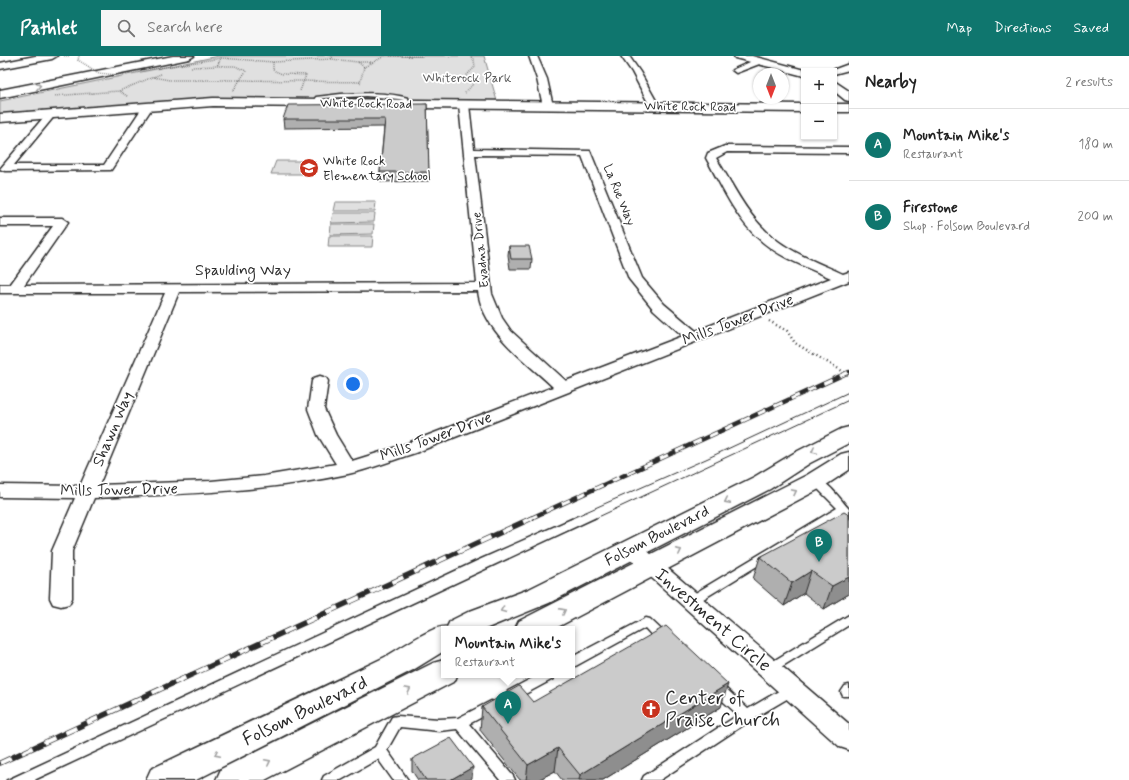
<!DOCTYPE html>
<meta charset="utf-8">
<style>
:root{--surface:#fff;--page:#f6f6f6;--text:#222;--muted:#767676;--line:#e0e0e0;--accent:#0f766e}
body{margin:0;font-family:Mynerve,sans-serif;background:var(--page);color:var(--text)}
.controls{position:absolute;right:12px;top:12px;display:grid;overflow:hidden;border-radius:0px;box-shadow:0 1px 3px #0004}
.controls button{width:36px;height:36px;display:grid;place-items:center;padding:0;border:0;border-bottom:1px solid var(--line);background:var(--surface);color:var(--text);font:20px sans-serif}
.compass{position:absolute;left:753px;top:12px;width:36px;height:36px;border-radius:50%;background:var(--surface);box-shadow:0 1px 3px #0004;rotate:180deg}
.you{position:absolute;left:353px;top:328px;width:14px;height:14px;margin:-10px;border:3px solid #fff;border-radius:50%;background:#1a73e8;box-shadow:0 0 0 6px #1a73e833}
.badge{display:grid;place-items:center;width:26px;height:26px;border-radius:50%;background:var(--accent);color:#fff;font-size:13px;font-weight:700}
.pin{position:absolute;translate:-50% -33px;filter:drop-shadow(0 1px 2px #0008)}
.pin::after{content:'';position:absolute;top:21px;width:14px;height:12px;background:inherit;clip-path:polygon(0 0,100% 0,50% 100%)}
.popup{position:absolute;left:441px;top:570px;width:134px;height:52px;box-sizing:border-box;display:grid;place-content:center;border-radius:0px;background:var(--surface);filter:drop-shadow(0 1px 3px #0005);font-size:13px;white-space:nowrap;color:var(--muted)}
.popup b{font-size:15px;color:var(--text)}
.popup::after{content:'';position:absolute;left:50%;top:100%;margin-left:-8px;border:8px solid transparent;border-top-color:var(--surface)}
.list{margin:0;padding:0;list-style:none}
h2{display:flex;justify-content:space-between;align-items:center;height:52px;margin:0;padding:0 16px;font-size:17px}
h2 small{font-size:13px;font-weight:400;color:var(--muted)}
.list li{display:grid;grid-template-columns:26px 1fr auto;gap:12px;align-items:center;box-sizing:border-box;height:72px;padding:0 16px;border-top:1px solid var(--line)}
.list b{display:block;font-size:15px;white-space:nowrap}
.list p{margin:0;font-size:13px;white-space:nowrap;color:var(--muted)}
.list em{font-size:13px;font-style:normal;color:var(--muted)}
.icon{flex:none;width:22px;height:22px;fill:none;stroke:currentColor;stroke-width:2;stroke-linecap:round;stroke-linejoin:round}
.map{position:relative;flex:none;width:849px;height:724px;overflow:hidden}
header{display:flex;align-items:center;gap:24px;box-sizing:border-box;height:56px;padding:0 20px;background:var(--accent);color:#fff}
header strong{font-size:19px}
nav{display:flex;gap:22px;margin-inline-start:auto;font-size:14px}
.search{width:280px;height:36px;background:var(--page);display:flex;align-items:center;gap:10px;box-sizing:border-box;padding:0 14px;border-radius:0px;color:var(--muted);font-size:15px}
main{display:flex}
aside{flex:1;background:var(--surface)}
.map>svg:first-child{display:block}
.green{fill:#e0e0e0;stroke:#868686}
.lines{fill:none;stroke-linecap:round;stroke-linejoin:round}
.lane-casing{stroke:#2b2b2b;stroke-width:3}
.street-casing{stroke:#2b2b2b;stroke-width:3}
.secondary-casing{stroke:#2b2b2b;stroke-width:3}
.highway-casing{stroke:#2b2b2b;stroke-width:3}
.path-far1{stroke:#2b2b2b;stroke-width:1.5;stroke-dasharray:0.5 1.5;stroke-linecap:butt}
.path{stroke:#2b2b2b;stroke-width:2.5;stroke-dasharray:1 3;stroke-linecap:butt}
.lane{fill:#fff;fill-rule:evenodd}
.street{fill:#fff;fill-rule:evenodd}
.secondary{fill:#fff;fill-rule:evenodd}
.highway{fill:#fff;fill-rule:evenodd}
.tram-far1{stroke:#2b2b2b;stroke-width:1}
.tram{stroke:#2b2b2b;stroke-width:1.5}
.rail-far1-casing{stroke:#2b2b2b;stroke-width:4.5}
.rail-casing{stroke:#2b2b2b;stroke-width:5.5}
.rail-far1{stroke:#fff;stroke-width:3;stroke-dasharray:9;stroke-linecap:butt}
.rail{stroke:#fff;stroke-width:4;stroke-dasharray:12;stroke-linecap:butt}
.path-bridge{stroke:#2b2b2b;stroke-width:1.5;stroke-dasharray:0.5 1.5;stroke-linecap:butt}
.wall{fill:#afafaf;stroke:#2b2b2b}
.shaded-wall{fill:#8e8e8e;stroke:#2b2b2b}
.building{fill:#cbcbcb;stroke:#2b2b2b}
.oneway{stroke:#a0a0a0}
.labels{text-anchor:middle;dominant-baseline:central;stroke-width:3.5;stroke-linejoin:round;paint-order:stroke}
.far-park-label{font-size:13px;fill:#585858;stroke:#fff}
.far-street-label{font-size:13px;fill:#2b2b2b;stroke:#fff}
.far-poi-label{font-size:13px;fill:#2b2b2b;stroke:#fff;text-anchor:start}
.street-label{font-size:16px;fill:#2b2b2b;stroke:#fff}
.near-street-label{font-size:19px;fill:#2b2b2b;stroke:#fff}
.near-poi-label{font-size:19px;fill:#2b2b2b;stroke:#fff;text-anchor:start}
</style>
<header>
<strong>Pathlet</strong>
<div class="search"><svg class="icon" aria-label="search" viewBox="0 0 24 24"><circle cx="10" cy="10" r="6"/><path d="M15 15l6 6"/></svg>Search here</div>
<nav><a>Map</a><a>Directions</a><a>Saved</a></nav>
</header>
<main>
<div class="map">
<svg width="849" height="724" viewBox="0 0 849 724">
<rect width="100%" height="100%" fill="#fff"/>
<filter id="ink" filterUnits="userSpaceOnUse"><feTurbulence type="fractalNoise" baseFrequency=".025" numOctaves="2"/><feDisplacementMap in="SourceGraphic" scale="8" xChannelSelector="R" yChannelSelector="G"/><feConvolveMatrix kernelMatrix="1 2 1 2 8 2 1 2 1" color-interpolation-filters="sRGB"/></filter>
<g filter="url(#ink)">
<g class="green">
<path d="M219 0H484L497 45 215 42 0 58V45Z"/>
<path d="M276 105H309L305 118H271Z"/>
<path d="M335 146H376L375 155H333Z"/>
<path d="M333 157H375L374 166 331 167Z"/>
<path d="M331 168H374L373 178 330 179Z"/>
<path d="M329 180H373L372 191H328Z"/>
</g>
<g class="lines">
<defs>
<g id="lane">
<path d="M341 38C363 37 387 36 408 42L410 48 405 49 404 44 399 43 366 40 324 42 320 43 317 48 312 47 316 41Z"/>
<path d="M815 422C828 425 840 443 849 453V462L845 461 842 458 695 548 691 549 687 548 685 545 687 542 837 452 810 425 812 423Z"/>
<path d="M849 559V569L773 616 769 618 765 616 763 613 765 610Z"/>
<path d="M646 562 650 563 669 581 671 584 669 587C659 590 651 578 645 572L572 612V601Z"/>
<path d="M538 619H555L553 623 516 643 512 644 508 643 506 639 508 635Z"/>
<path d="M716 626 720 627 748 653 789 629 793 628 797 629 799 633 797 637 751 664 660 724H642L644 720 738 659 712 635 710 631 712 627Z"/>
<path d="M849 629V640H843L841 636 845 630Z"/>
<path d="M491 645 495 646 497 650 495 654 469 668 513 720 515 724H500L457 673 439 675 400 671 387 694 408 724H393L378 703 341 724H322L324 720 375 691 392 661 397 660 439 663 458 662Z"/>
</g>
<g id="street">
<path d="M529 0H537L547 23 553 50 551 52H545L543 50 537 23Z"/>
<path d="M621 0H629L640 16 659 50 657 52H651L632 16Z"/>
<path d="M759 2 763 5 762 7 736 17 732 14Z"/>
<path d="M849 8V14L834 18V15H830Z"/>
<path d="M464 46 469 49 474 93 590 95 642 222 664 248 696 275 831 222C806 211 778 201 758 182 735 161 721 129 706 102L708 97 725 90 849 91V97L727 96 716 102C732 127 745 156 767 176 788 196 817 206 843 218L849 216V225L415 397C393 404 371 413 348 418 265 436 179 438 94 442L72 495V542L69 548 61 550 53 548 50 542 52 495 75 442 0 441V429L80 430 165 237H0V229H10L53 170H0V162H62L68 166 24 229 477 227 459 49ZM475 99 582 100 629 223 654 254 683 280 566 325 511 275 502 262 492 238ZM478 235C483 276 526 305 553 331L403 389 352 405 336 379 324 353 328 325 326 322 320 320 314 322 312 325 308 353 318 379 336 408 264 420 211 425 99 429 179 236Z"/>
<path d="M145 48 148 49 150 55 111 114 5 115 0 113 48 56 51 55 56 58 14 109H104L140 55V51Z"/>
<path d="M631 485 638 487 849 668V694L840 691 624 497 621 492 624 487Z"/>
</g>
<g id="secondary">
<path d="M35 0H57L52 3 0 13V7Z"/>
<path d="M734 0H752L808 15H804V20L735 2Z"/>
<path d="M834 25 849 35V45L845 44 834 35Z"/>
<path d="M213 42 804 48V56L213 50 0 66V58Z"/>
<rect x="834" y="48" width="15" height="8"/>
<path d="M849 371V387L810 407 770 433 549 547 485 573H444V595L413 614 196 724H146L151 713C229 676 307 639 385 601 397 595 436 567 447 571L450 565 470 555 529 533 754 421 794 397 841 373Z"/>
<path d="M849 396V414L823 431 554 573H515L519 565 807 419 841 398Z"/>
<path d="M444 604V619H457L455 625 265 724H216L221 713 433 607Z"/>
</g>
<path id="highway" d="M173 0H194L189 3 0 42V34Z"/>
</defs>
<use href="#lane" class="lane-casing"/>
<use href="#street" class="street-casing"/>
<use href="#secondary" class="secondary-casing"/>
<use href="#highway" class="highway-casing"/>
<g class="path-far1">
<path d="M64 0H70"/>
<path d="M390 0H421"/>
<path d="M331 3 358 6 364 11"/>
<path d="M273 6V14L282 18 306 19 300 35"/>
<path d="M358 6H371"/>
<path d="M191 11 217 10"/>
<path d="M161 18 153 21 169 24H240L246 15 235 10H217L221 2 273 6 331 3 333 0"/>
<path d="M360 27 364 11 385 0"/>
<path d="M233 35 240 24 361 26"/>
<path d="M465 37 473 28 466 20 475 11 474 4 470 0"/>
<path d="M53 40 119 35"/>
<path d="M127 40 119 35 153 21"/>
</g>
<path class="path" d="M769 265 787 275 795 287 849 319"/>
<use href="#lane" class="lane"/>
<use href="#street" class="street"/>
<use href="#secondary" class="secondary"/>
<use href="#highway" class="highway"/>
<g class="tram-far1">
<path d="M570 463 706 403 849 336"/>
<path d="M594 463 849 344"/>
</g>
<g class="tram">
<path d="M6 724 477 504 572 462"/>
<path d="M36 724 596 462"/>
</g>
<defs>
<path id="rail-far1" d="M529 463 849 316"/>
<path id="rail" d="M0 707 532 462"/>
</defs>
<use href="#rail-far1" class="rail-far1-casing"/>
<use href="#rail" class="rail-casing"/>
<use href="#rail-far1" class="rail-far1"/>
<use href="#rail" class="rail"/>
<path class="path-bridge" d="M79 0 78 4 99 17 116 19 221 2"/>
</g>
<g class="wall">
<path d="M427 48 429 125 381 126 380 116 384 71 284 72 283 63Z"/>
<path d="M509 190 532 203 531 213H510L508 199Z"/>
<path d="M849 459V538L824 553 804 537 784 550 753 523 760 501Z"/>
<path d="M533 646 721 651 603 724H562L555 715 538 724H520L480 674 482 651Z"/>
<path d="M412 703 472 722 470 724H418L412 715Z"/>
</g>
<g class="shaded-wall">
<path d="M811 515 804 537 784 550 792 527Z"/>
<path d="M849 521V538L824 553 832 530Z"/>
<path d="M728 628 721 651 603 724H579L580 719Z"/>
<path d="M558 692 555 715 538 724H526L528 709Z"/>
<path d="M473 711 472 722 470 724H450Z"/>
</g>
<g class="building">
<path d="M427 48 429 116H380L385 63H283L288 49Z"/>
<path d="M509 190H529L532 203H511Z"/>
<path d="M844 456 849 459V521L832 530 811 515 792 527 760 501Z"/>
<path d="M666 570 728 628 580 719 558 692 528 709 482 651 519 630 533 646Z"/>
<path d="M451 682 473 711 450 724H426L412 703Z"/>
</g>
<defs><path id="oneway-chevron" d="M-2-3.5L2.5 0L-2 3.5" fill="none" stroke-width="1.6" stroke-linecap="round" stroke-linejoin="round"/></defs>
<g class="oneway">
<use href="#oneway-chevron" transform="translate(38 30) rotate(-11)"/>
<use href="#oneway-chevron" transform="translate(814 395) rotate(153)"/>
<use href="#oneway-chevron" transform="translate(794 436) rotate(-27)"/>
<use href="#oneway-chevron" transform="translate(727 445) rotate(154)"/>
<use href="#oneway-chevron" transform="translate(679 495) rotate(-27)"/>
<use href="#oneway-chevron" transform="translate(503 554) rotate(159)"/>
<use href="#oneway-chevron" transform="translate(563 555) rotate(-28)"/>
<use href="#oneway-chevron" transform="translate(408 634) rotate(-27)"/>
<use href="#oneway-chevron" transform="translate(217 698) rotate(154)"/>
<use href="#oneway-chevron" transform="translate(268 706) rotate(-27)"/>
</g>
</g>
<defs>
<symbol id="school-disc" viewBox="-11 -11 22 22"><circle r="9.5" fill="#c8321e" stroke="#fff"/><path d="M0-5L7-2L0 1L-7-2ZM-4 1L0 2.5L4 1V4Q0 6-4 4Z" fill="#fff"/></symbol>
<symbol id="church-disc" viewBox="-11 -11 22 22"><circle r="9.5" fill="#c8321e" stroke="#fff"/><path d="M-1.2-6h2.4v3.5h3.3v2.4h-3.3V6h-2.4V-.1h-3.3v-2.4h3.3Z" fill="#fff"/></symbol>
</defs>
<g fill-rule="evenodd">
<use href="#school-disc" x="298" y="101" width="22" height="22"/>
<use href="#church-disc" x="640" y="642" width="22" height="22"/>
</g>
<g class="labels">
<g class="far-park-label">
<text x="467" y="22">Whiterock Park</text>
</g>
<g class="far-street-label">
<text transform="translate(366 48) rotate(1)">White Rock Road</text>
<text transform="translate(690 51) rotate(1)">White Rock Road</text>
<text transform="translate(619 139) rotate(68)">La Rue Way</text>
<text transform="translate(481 194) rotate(-96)">Evadna Drive</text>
</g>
<g class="far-poi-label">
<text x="323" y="105">White Rock<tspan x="323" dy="15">Elementary School</tspan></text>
</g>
<g class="street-label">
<text x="243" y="214">Spaulding Way</text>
<text transform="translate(738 264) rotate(-21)">Mills Tower Drive</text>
<text transform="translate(113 373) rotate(-67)">Shawn Way</text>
<text transform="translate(436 381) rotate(-20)">Mills Tower Drive</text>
<text transform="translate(119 434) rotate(-1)">Mills Tower Drive</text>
<text transform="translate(657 480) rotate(-27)">Folsom Boulevard</text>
</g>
<g class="near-street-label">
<text transform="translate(713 564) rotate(41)">Investment Circle</text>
<text transform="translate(305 655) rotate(-26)">Folsom Boulevard</text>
</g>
<g class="near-poi-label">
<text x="665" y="642">Center of<tspan x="665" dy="22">Praise Church</tspan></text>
</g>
</g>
</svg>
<div class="controls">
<button>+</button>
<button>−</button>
</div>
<svg class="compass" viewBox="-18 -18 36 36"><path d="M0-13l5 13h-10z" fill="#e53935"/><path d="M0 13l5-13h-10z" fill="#767676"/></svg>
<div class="you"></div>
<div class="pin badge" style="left:508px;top:668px">A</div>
<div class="popup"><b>Mountain Mike's</b>Restaurant</div>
<div class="pin badge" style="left:819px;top:506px">B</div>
</div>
<aside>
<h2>Nearby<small>2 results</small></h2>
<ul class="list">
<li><span class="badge">A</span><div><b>Mountain Mike's</b><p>Restaurant</p></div><em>180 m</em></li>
<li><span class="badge">B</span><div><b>Firestone</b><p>Shop · Folsom Boulevard</p></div><em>200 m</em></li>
</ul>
</aside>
</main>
